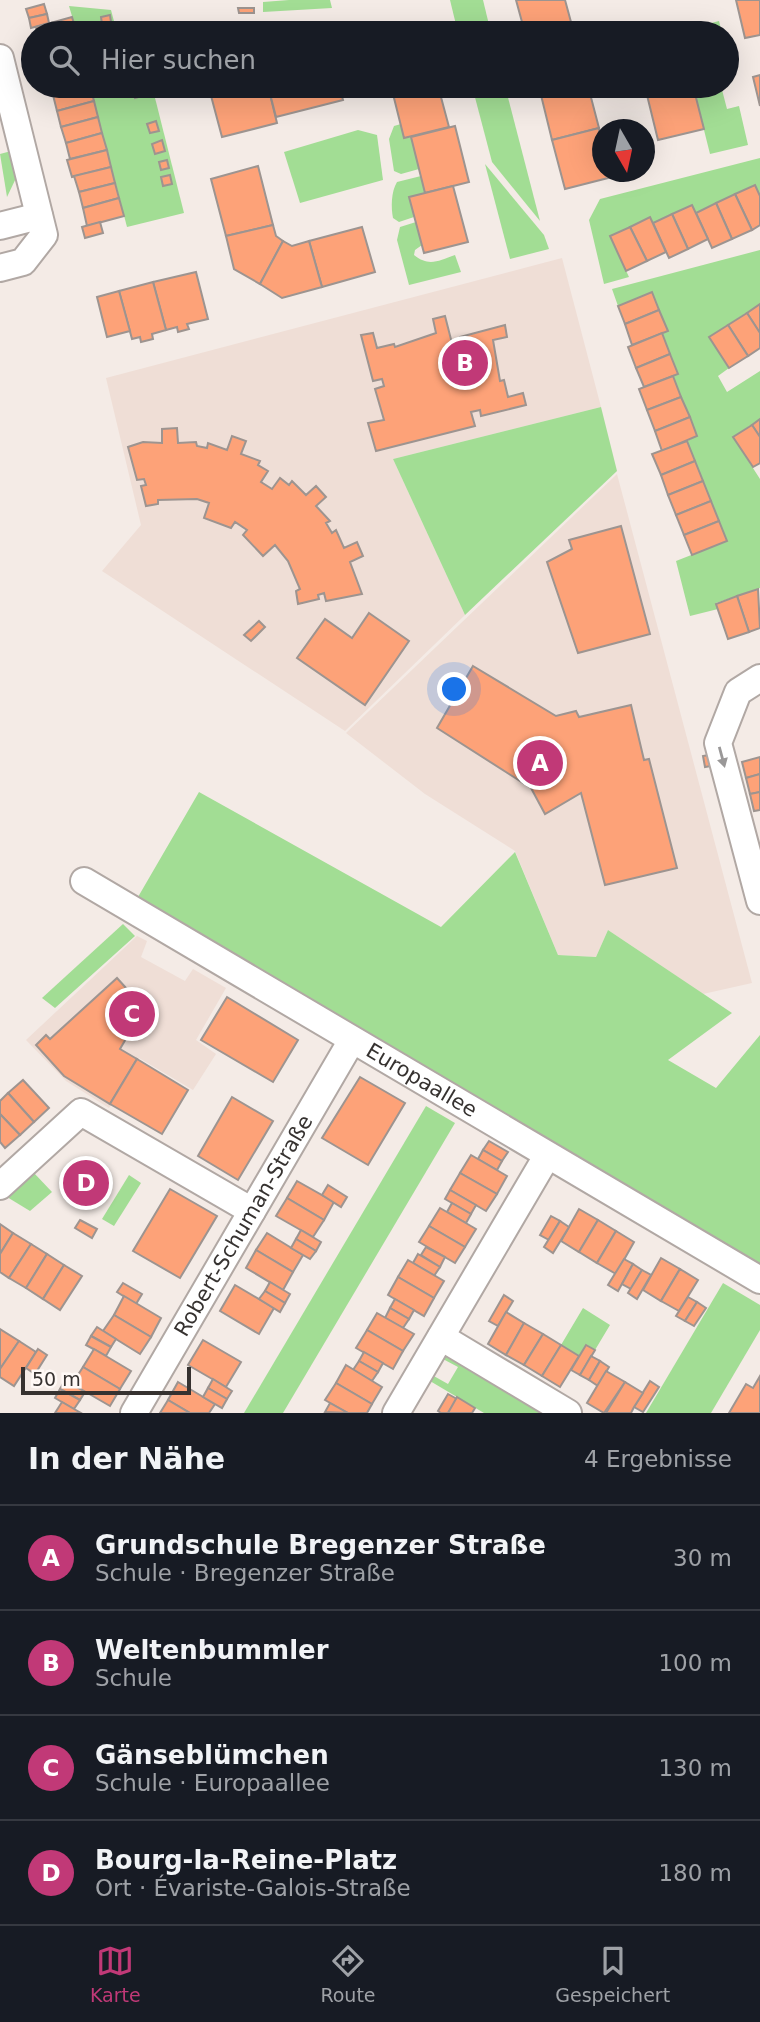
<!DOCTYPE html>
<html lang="de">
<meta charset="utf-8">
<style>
:root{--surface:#171b24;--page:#242831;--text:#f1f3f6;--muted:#9ea1a6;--line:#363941;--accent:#c13977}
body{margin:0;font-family:"DejaVu Sans",sans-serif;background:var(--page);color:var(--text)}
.compass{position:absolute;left:592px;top:119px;width:63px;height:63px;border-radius:50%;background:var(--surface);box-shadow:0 7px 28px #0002;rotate:171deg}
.scale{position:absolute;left:21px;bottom:18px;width:170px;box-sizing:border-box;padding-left:7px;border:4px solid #363230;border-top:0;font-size:19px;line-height:24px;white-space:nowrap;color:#363230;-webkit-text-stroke:5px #fff9f6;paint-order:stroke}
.you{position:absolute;left:455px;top:690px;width:24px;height:24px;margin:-18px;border:5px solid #fff;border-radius:50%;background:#1a73e8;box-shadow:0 0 0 10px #1a73e833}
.badge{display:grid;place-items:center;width:46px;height:46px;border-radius:50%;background:var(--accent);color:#fff;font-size:23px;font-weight:700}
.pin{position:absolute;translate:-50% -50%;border:4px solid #fff;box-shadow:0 2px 7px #0006}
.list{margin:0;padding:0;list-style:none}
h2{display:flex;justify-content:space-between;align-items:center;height:91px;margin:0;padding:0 28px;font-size:30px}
h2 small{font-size:23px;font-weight:400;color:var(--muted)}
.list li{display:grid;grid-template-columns:46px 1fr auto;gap:21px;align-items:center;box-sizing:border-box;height:105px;padding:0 28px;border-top:2px solid var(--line)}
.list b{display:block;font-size:26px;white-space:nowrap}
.list p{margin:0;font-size:23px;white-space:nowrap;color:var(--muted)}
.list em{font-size:23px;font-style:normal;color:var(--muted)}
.icon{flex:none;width:38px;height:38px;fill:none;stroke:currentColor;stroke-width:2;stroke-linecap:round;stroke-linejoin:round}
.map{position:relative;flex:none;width:760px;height:1413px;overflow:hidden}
.search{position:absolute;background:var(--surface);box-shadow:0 7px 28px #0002;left:21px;right:21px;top:21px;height:77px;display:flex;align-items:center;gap:18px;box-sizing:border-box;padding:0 24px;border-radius:38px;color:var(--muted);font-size:26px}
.sheet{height:511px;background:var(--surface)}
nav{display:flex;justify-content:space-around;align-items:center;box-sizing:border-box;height:98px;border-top:2px solid var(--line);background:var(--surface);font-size:19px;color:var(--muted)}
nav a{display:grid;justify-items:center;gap:4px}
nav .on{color:var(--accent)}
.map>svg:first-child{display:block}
.built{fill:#efded6}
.green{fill:#a2dd94}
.building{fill:#fda278;stroke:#9d9490;stroke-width:2}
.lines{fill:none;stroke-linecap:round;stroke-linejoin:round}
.minor-casing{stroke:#b1a8a4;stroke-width:30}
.minor{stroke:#fff;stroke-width:26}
.oneway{fill:#9a9898}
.labels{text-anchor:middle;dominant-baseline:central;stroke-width:5;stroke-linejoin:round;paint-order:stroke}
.street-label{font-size:21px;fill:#363230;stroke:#fff9f6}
</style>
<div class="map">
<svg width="760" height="1413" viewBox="0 0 760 1413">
<rect width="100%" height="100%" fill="#f4ebe6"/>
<g class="built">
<path d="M562 258 601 407 393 459 465 615 345 731 102 571 141 525 106 378Z"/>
<path d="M617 474 752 983 703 994 608 930 596 957 558 955 515 851 425 794 346 733Z"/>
<path d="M137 936 147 941 141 957 185 981 193 969 226 988 196 1040 216 1054 193 1090 139 1058 109 1108 66 1081 26 1040Z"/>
</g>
<g class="green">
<path d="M289 0H330L332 8 263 12V2Z"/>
<path d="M450 0H483L491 33H458Z"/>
<path d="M69 6 111 10 115 25 124 23 127 33H77Z"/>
<path d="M719 21 722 33H680V31Z"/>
<path d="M90 86H152L184 213 127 227Z"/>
<path d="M472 86H505L540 221 492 162Z"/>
<path d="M693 86H721L727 109 739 106 748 145 710 154Z"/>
<path d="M401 124 404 138 411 137 419 169 401 174 394 171 389 139 394 126Z"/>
<path d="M358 130 377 135 383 180 300 203 284 152Z"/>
<path d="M15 150 17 176 7 197 0 154Z"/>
<path d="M760 158V196L754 185 696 213 691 205 653 223 649 218 610 236 629 277 604 284 589 220 600 199Z"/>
<path d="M485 164 544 235 549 249 510 259Z"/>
<path d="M421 176 425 193 410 197 414 217 399 222 393 218C391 207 391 192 397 182Z"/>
<path d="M416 222 422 245 415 250 414 255C429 267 438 261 455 255L461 272 409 285 397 240 400 227Z"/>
<path d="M760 250V304L709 337 729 368 718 376 727 392 760 371V419L733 437 760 479V588L716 603 718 609 690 616 676 561 727 541 687 441 697 436 673 376 678 373 662 333 652 293 618 306 612 289Z"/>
<path d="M601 407 617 471 465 615 393 459Z"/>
<path d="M199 792 441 927 515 852 558 955 596 957 608 930 732 1013 668 1060 716 1088 760 1035V1264L138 897Z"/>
<path d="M123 924 135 936 55 1008 42 998Z"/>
<path d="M426 1106 455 1123 283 1413H244Z"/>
<path d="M34 1173 52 1192 30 1211 7 1197Z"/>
<path d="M129 1175 141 1183 114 1226 102 1219Z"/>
<path d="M723 1283 760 1305V1330L711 1413H646Z"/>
<path d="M583 1308 610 1325 595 1350 586 1345 579 1356 561 1345Z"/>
<path d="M443 1353 554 1413H484L430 1381 432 1375 448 1384 458 1367 441 1358Z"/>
</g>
<g class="building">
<path d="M516 0H565L574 33H525Z"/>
<path d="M736 0H760V35L745 38Z"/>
<path d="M44 4 47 14 29 18 26 9Z"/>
<path d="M238 8H254V13H239Z"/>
<path d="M47 14 49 23 31 28 29 18Z"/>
<path d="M110 15 111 22 102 24 101 17Z"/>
<path d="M72 17 77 33H37L36 27Z"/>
<path d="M760 75V106L753 77Z"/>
<path d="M47 86H88L50 95Z"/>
<path d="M90 86 94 101 57 111 53 95Z"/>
<path d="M233 86H268L277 123 222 137 210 92Z"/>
<path d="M268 86H339L343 100 276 117Z"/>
<path d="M391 86H438L449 127 404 138Z"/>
<path d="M560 86H588L599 128 552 140 540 91Z"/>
<path d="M644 86H668L646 91Z"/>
<path d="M668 86H693L704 129 658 140 646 91Z"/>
<path d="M141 89 142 96 135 98 133 91Z"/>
<path d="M94 101 98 117 61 127 57 111Z"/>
<path d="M98 117 102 133 66 143 61 127Z"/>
<path d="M156 121 159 131 150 133 147 124Z"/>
<path d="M455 126 469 182 425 193 411 137Z"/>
<path d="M599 128 602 172H610L612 177 565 189 552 140Z"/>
<path d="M102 133 107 150 70 159 66 143Z"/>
<path d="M162 140 165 151 155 154 152 144Z"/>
<path d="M107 150 111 167 72 177 67 160Z"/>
<path d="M167 160 169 168 161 170 159 162Z"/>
<path d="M258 166 273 225 226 236 211 179Z"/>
<path d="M111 167 115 183 79 192 74 176Z"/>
<path d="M170 175 172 184 163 186 161 177Z"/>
<path d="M115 183 119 198 83 208 79 192Z"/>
<path d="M755 185 760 196V225L752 230 735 194Z"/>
<path d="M453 186 468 242 424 253 409 197Z"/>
<path d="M735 194 752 230 732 239 716 203Z"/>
<path d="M119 198 124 216 87 226 83 208Z"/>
<path d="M716 203 732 239 712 248 696 213Z"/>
<path d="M692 205 708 239 688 249 672 214Z"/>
<path d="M672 214 688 249 669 258 653 223Z"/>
<path d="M650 217 666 252 647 261 630 227Z"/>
<path d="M100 222 103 233 85 238 82 227Z"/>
<path d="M273 225 276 236 283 241 260 284 234 269 226 236Z"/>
<path d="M362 227 375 272 322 287 309 241Z"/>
<path d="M630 227 647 261 626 271 610 236Z"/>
<path d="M283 241 292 246 309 241 322 287 282 298 260 284Z"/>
<path d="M196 272 208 319 187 324 189 329 178 332 177 327 166 330 153 282Z"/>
<path d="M153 282 166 330 152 334 153 339 141 342 140 337 132 339 119 291Z"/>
<path d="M119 291 130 331 107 337 97 297Z"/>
<path d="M652 292 659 310 625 324 618 306Z"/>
<path d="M760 304V333L747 313Z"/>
<path d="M659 310 668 331 632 345 625 324Z"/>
<path d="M747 313 760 333V348L748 356 728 325Z"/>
<path d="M445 316 455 355 464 352 460 337 505 325 507 337 493 340 500 381 504 380 508 397 523 393 526 405 481 416 480 410 471 412 475 426 376 451 368 423 384 420 375 389 384 386 382 379 373 381 361 335 373 333 377 348 394 344 395 347 436 333 433 319Z"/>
<path d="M728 325 748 356 729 368 709 337Z"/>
<path d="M662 333 670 354 636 368 628 347Z"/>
<path d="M670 354 678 374 644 387 636 368Z"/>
<path d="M673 376 681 397 647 410 639 389Z"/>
<path d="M681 397 690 417 655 431 647 410Z"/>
<path d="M690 417 697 436 662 451 655 431Z"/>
<path d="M760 419V437L752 425Z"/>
<path d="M752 425 760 437V463L753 467 733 437Z"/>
<path d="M177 428 178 443 196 442 197 446 207 448 208 443 227 450 232 436 246 441 241 454 260 461 258 465 268 471 261 482 272 489 280 478 289 485 292 481 306 495 316 486 326 497 316 506 330 521 326 523 332 533 336 530 344 548 357 542 363 556 350 562 362 594 326 601 324 593 318 595 319 599 298 604 296 591 300 589 288 561 275 545 263 556 243 535 247 530 235 522 231 528 204 518 209 503 197 499 158 500V504L146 506 141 486 146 485 144 479 137 480 128 447 143 442 162 443V429Z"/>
<path d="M687 441 695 461 661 475 652 454Z"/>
<path d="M695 461 703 481 668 495 661 475Z"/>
<path d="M703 481 711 501 676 515 668 495Z"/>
<path d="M711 501 719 521 684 535 676 515Z"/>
<path d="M719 521 727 541 692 555 684 535Z"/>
<path d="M621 526 650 634 578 653 547 562 572 549 569 540Z"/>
<path d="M758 589 760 628 749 632 737 596Z"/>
<path d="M737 596 749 632 728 639 716 604Z"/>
<path d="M369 613 409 641 365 705 297 658 325 619 352 638Z"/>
<path d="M259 621 265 627 251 641 244 635Z"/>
<path d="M473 666 556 716 576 711 579 717 631 705 644 760 649 759 677 868 605 885 581 793 545 814 531 788 437 728Z"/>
<path d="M709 755 711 766 705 767 703 756Z"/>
<path d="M760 757V774L746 778 742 762Z"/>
<path d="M760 774V792L750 794 746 778Z"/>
<path d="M760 792V810L754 811 750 794Z"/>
<path d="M117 978 144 1008 120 1049 137 1059 110 1104 64 1076 36 1045 46 1035 50 1039Z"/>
<path d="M227 997 298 1040 273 1082 201 1040Z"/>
<path d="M137 1059 188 1090 162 1134 110 1104Z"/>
<path d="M360 1077 405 1103 368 1165 322 1138Z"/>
<path d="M23 1080 49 1108 34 1122 8 1093Z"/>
<path d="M8 1093 34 1122 20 1135 0 1114V1101Z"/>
<path d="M232 1097 273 1121 238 1180 198 1156Z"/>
<path d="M0 1114 20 1135 5 1148 0 1142Z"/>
<path d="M489 1141 508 1152 502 1161 483 1150Z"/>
<path d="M483 1150 502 1161 497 1170 478 1159Z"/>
<path d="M471 1155 507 1176 497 1194 460 1173Z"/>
<path d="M460 1173 497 1194 486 1211 450 1190Z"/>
<path d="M297 1181 334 1202 324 1220 287 1198Z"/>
<path d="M328 1185 347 1197 341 1207 322 1195Z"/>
<path d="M170 1189 217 1216 180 1278 133 1251Z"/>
<path d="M450 1190 476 1205 471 1214 445 1199Z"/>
<path d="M287 1198 324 1220 313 1237 276 1216Z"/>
<path d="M452 1203 471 1214 466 1223 447 1212Z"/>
<path d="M440 1208 476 1229 465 1247 429 1226Z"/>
<path d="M579 1209 598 1220 579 1252 561 1241Z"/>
<path d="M551 1216 560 1221 549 1240 540 1235Z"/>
<path d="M80 1220 97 1229 92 1238 75 1228Z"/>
<path d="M598 1220 616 1231 597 1263 579 1252Z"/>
<path d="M560 1221 569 1227 553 1253 544 1247Z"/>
<path d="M0 1224 13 1233 0 1254Z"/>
<path d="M429 1226 465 1247 455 1263 419 1242Z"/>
<path d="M301 1230 321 1242 316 1251 296 1239Z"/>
<path d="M616 1231 634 1242 616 1274 597 1263Z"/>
<path d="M13 1233 31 1244 9 1278 0 1272V1254Z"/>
<path d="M267 1233 303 1255 293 1272 256 1250Z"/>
<path d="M296 1239 316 1251 310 1259 291 1248Z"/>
<path d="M31 1244 47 1254 26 1288 9 1278Z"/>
<path d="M426 1247 445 1257 440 1267 421 1255Z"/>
<path d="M256 1250 293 1272 283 1290 246 1268Z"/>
<path d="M47 1254 64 1265 43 1299 26 1288Z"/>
<path d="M418 1254 440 1267 434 1276 413 1263Z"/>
<path d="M661 1258 680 1269 661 1301 643 1290Z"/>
<path d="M624 1259 633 1264 618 1291 608 1285Z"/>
<path d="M408 1260 444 1281 434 1298 398 1277Z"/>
<path d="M633 1264 642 1270 631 1289 622 1284Z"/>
<path d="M64 1265 82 1276 60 1310 43 1299Z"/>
<path d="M680 1269 698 1280 679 1311 661 1301Z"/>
<path d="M642 1270 651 1275 637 1299 628 1293Z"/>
<path d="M398 1277 434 1298 424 1316 388 1295Z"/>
<path d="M270 1282 290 1294 285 1303 265 1291Z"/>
<path d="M123 1283 142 1294 136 1304 117 1292Z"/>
<path d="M235 1285 274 1308 259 1334 220 1311Z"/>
<path d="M265 1291 285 1303 280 1312 259 1299Z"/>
<path d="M504 1295 513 1301 498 1326 489 1321Z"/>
<path d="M124 1296 161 1318 151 1337 114 1315Z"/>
<path d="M688 1297 697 1302 685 1321 676 1316Z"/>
<path d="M395 1299 414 1310 409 1319 390 1308Z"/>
<path d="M697 1302 706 1308 694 1326 685 1321Z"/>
<path d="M390 1308 409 1319 403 1328 385 1318Z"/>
<path d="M506 1312 524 1323 506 1355 488 1344Z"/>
<path d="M377 1313 414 1334 403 1351 367 1330Z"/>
<path d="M114 1315 151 1337 140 1354 103 1331Z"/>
<path d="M524 1323 543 1334 524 1365 506 1355Z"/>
<path d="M97 1327 116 1339 111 1347 91 1336Z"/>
<path d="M0 1329 19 1341 0 1369Z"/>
<path d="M367 1330 403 1351 393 1369 356 1348Z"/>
<path d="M543 1334 561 1345 542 1376 524 1365Z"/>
<path d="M91 1336 111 1347 106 1356 86 1345Z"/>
<path d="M203 1340 241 1362 226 1387 188 1365Z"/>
<path d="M19 1341 36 1352 14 1386 0 1377V1369Z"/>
<path d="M561 1345 579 1356 560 1387 542 1376Z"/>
<path d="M586 1345 595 1350 580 1375 571 1370Z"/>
<path d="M38 1349 47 1355 35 1374 26 1368Z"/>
<path d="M94 1349 131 1371 120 1389 83 1367Z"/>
<path d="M364 1352 383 1363 378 1372 359 1361Z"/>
<path d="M591 1356 600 1361 589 1380 580 1375Z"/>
<path d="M359 1361 378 1372 372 1381 353 1370Z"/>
<path d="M600 1361 609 1367 598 1386 589 1380Z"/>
<path d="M346 1365 382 1387 372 1404 336 1383Z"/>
<path d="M83 1367 120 1389 110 1406 72 1384Z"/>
<path d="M606 1371 625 1382 604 1413 587 1403Z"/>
<path d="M760 1376V1413H729L746 1384 753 1388Z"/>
<path d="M213 1379 232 1391 227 1399 208 1388Z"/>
<path d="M65 1380 85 1392 80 1400 60 1389Z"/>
<path d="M650 1381 659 1387 643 1412 634 1407Z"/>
<path d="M178 1382 215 1404 209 1413H190L168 1400Z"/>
<path d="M625 1382 643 1393 634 1407 631 1413H606Z"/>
<path d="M336 1383 372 1404 367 1413H348L325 1400Z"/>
<path d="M208 1388 227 1399 222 1408 203 1397Z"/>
<path d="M60 1389 80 1400 74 1409 55 1398Z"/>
<path d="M448 1394 457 1399 448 1413H441L438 1411Z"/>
<path d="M457 1397 475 1408 472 1413H448Z"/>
<path d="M168 1400 190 1413H160Z"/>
<path d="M62 1402 74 1409 81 1413H55Z"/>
<path d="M330 1403 348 1413 325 1412Z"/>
</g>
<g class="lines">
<defs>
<g id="minor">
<path d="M0 58 44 235 23 262 0 268"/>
<path d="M0 226 39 216"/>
<path d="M760 678 738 692 718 743 760 901"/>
<path id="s1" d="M84 881 760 1280"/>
<path d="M0 1186 81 1112 252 1211"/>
<path d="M441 1337 568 1413"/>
<path id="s2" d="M134 1413 352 1040"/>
<path d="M396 1413 547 1156"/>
</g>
</defs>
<use href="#minor" class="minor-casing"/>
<use href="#minor" class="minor"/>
</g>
<defs><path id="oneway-solid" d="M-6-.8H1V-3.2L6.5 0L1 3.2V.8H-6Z" transform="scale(1.75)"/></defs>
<use class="oneway" href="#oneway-solid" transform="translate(722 757) rotate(75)"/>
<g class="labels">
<g class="street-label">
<text stroke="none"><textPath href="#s1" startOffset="392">Europaallee</textPath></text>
<text stroke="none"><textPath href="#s2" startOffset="217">Robert-Schuman-Straße</textPath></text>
</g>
</g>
</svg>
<svg class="compass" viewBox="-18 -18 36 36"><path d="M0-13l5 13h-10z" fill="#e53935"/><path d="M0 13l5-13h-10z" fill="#9ea1a6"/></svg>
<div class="scale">50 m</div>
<div class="you"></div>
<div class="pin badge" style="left:540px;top:763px">A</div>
<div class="pin badge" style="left:465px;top:363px">B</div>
<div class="pin badge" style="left:132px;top:1014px">C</div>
<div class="pin badge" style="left:86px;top:1183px">D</div>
<div class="search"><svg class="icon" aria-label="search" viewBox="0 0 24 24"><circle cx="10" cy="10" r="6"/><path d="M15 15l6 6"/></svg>Hier suchen</div>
</div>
<section class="sheet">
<h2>In der Nähe<small>4 Ergebnisse</small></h2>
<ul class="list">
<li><span class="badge">A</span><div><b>Grundschule Bregenzer Straße</b><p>Schule · Bregenzer Straße</p></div><em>30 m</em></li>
<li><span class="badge">B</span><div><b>Weltenbummler</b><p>Schule</p></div><em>100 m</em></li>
<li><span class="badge">C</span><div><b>Gänseblümchen</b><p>Schule · Europaallee</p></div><em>130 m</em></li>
<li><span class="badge">D</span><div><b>Bourg-la-Reine-Platz</b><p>Ort · Évariste-Galois-Straße</p></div><em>180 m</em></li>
</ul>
</section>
<nav>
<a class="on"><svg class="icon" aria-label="map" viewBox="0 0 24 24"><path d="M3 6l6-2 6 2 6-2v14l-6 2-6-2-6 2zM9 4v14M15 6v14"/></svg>Karte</a>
<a><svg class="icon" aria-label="directions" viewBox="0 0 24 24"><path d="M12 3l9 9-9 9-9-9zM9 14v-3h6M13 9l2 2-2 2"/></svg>Route</a>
<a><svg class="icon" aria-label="saved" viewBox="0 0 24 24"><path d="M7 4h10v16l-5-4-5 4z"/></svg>Gespeichert</a>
</nav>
